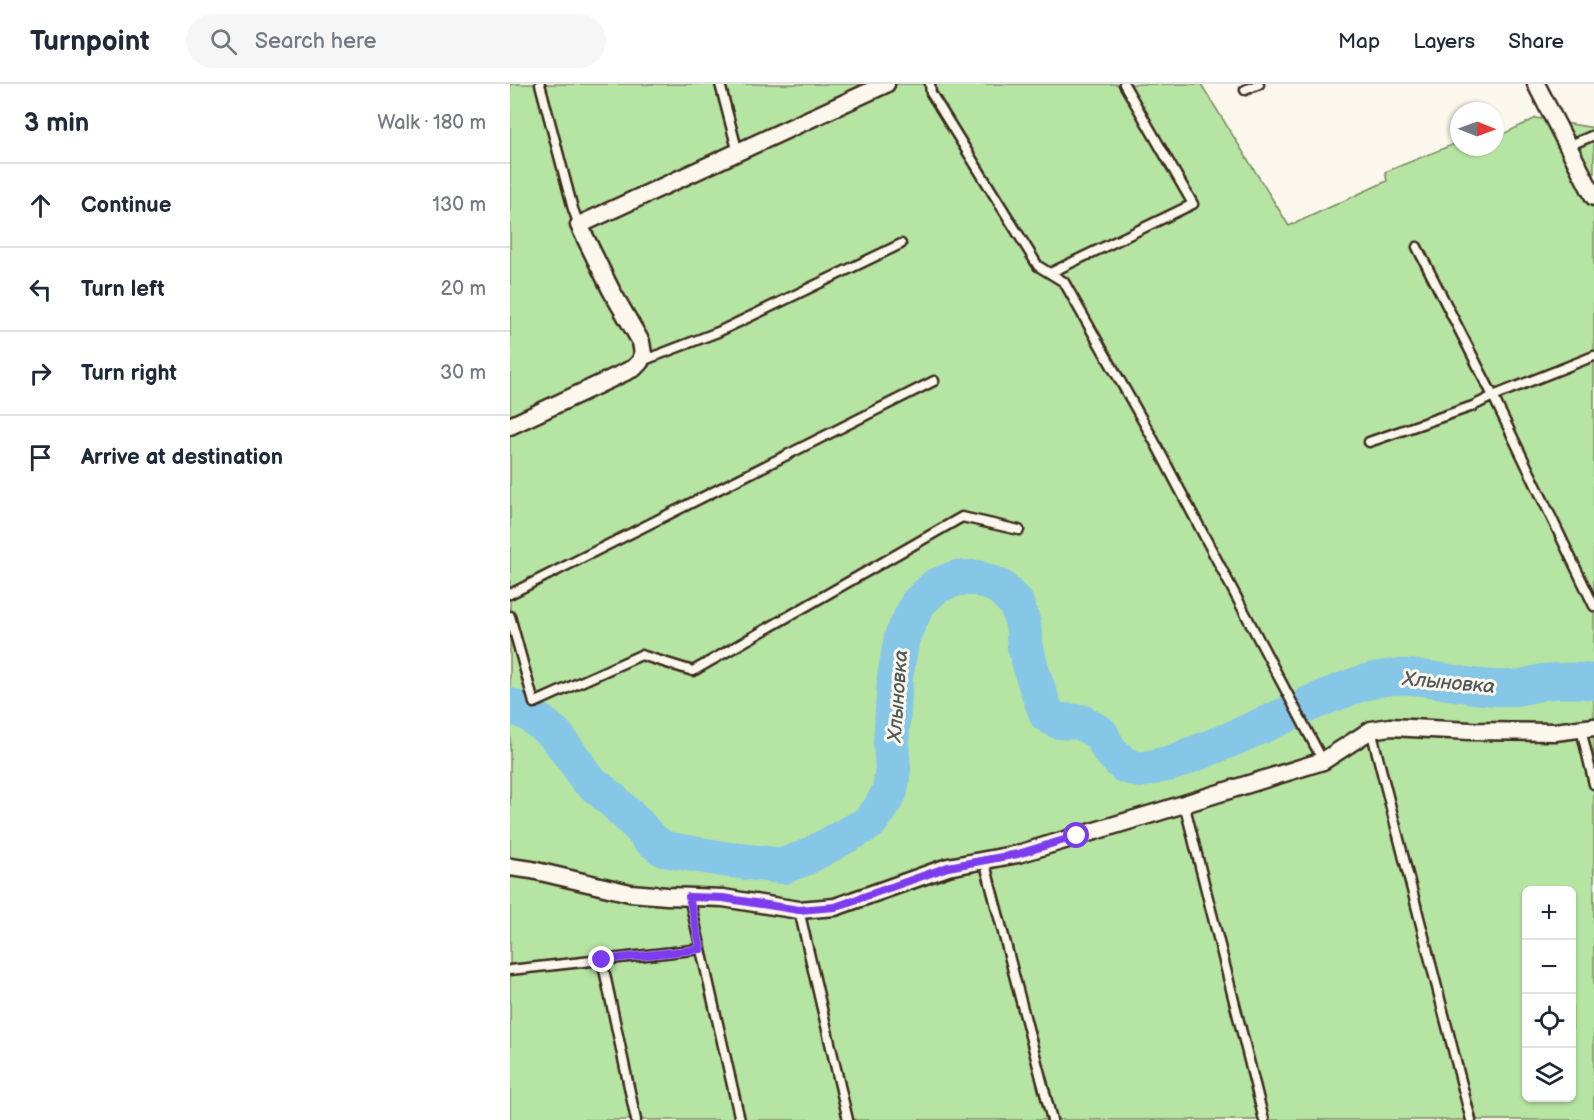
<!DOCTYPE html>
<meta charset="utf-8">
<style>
:root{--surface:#fff;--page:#f6f6f7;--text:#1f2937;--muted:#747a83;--line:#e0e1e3}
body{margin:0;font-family:"Balsamiq Sans",sans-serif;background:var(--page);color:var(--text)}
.controls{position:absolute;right:18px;bottom:18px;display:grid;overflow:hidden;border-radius:9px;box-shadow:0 2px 4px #0004}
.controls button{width:54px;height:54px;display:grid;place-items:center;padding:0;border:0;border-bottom:2px solid var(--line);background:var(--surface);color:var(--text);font:30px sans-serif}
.compass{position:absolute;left:940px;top:18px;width:54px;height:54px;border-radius:50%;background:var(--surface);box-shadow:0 2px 4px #0004;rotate:91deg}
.stop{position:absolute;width:18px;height:18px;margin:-14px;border:4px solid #7c3aed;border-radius:50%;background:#fff}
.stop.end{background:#7c3aed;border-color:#fff;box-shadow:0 2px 6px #0008}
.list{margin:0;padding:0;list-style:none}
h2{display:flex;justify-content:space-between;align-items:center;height:78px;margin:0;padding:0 24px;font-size:26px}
h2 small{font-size:20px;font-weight:400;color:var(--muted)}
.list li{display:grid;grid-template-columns:39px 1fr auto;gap:18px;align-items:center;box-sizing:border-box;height:84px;padding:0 24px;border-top:2px solid var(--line)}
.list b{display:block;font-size:22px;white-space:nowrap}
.list em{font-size:20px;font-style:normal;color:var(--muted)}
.icon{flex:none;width:33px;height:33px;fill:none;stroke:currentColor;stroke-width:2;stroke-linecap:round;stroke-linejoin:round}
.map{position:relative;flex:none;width:1084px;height:1036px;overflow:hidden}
header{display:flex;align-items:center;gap:36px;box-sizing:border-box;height:84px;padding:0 30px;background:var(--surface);border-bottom:2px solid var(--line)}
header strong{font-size:28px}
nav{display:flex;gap:33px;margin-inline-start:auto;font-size:21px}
.search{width:420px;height:54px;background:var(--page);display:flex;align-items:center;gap:15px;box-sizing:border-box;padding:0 21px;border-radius:33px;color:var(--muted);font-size:22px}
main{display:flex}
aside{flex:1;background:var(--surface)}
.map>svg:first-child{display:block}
.green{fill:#b6e4a2;stroke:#788760;stroke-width:1.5;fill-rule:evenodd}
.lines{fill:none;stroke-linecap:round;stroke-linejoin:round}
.river{stroke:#86c6e7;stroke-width:36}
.lane-casing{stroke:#3b2a1e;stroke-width:13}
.street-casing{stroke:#3b2a1e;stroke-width:21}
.lane{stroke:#fbf7ec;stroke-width:8}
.street{stroke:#fbf7ec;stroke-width:16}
.route{stroke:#7c3aed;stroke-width:8}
.labels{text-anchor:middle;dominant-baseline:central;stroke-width:6;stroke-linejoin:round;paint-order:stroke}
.water-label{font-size:20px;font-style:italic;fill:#52595a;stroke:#fbf7ec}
</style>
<header>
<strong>Turnpoint</strong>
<div class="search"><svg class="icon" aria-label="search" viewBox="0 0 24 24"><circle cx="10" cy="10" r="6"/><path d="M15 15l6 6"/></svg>Search here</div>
<nav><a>Map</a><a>Layers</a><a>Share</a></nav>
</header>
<main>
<aside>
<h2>3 min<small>Walk · 180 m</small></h2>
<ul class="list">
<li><svg class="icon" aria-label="ahead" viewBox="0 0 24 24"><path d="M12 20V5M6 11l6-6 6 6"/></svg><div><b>Continue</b></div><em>130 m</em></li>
<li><svg class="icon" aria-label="left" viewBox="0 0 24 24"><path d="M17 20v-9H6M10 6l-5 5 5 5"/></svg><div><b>Turn left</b></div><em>20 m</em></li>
<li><svg class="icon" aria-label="right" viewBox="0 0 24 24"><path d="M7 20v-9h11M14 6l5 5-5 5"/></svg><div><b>Turn right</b></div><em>30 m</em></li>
<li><svg class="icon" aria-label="arrive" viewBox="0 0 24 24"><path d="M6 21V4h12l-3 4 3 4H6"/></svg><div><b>Arrive at destination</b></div></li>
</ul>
</aside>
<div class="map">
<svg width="1084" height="1036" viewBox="0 0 1084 1036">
<rect width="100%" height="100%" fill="#fbf7ec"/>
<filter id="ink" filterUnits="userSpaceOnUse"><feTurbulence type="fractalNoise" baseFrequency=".0167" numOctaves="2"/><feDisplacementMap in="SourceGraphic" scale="12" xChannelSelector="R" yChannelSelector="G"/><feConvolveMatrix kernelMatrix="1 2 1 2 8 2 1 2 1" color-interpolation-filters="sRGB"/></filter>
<g filter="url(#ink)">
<path class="green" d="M0 0H691L779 142 877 97 875 88 949 58V63H953L956 67 965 63H985V54L1026 34 1084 44V1036H0ZM1017 806H1062V1014H1017Z"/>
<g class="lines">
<g class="river">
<path d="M799 620C832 607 864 590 900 593 934 595 967 606 1001 604 1012 604 1023 600 1033 598 1050 596 1067 596 1084 598"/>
<path d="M0 622 18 629 45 650 68 681 75 693 99 713 129 742 139 754 154 765 213 775 273 782 295 774 359 739 370 725 380 707 383 685 381 659 385 594 392 553 408 519 426 502 447 494H467L490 503 506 519 513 540 515 562 524 595 537 631 548 637 571 638 591 650 599 666 614 681 630 686 662 679 724 654 776 631"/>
</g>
<defs>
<g id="lane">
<path d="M30 0 63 125 69 141"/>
<path d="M210 0 228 69"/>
<path d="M420 0 421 9 528 182 554 198 642 353 813 677"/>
<path d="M735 6 749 0"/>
<path d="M1058 62 1084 51"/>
<path d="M907 163 983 312 1084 522"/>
<path d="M540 189 683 120 614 0"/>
<path d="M132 277 208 248 391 160"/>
<path d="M859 358 963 322 983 312 1084 272"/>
<path d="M0 510 424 297"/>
<path d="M0 532 24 619 131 571 183 587 452 433 509 446"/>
<path d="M1071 645 1084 700"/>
<path d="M861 646 961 1036"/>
<path d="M674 719 754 1036"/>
<path d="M474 776 542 1036"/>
<path d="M179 813 230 1036"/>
<path d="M289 826 338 1036"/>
<path d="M92 876 126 1036"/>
<path d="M0 886 191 865"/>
</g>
<g id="street">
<path d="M1026 0 1084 113"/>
<path d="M0 342 124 284 130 278 133 270 131 258 101 206 69 141 376 0"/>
<path d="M0 783 22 786 120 809 157 812 213 814 289 826 325 823 438 783 508 770 645 729 813 677 861 646 880 643 961 647 1045 648 1084 643"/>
</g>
</defs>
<use href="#lane" class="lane-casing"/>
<use href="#street" class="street-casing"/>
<use href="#lane" class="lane"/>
<use href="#street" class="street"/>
</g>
</g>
<g class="lines" filter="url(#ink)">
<path class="route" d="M92 876 191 865 179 813 213 814 289 826 325 823 438 783 508 770 567 752"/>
</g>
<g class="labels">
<g class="water-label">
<text transform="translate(939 599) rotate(5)">Хлыновка</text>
<text transform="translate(388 612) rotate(-86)">Хлыновка</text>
</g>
</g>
</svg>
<div class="controls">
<button>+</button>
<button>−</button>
<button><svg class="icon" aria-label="locate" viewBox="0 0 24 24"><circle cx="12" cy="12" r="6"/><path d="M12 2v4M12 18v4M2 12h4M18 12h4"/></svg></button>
<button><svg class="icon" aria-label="layers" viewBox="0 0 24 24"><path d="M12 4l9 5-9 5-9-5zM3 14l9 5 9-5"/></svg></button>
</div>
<svg class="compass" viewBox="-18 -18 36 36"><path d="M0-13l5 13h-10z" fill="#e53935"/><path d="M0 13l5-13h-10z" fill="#747a83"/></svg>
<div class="stop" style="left:567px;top:752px"></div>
<div class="stop end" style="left:92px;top:876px"></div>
</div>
</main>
